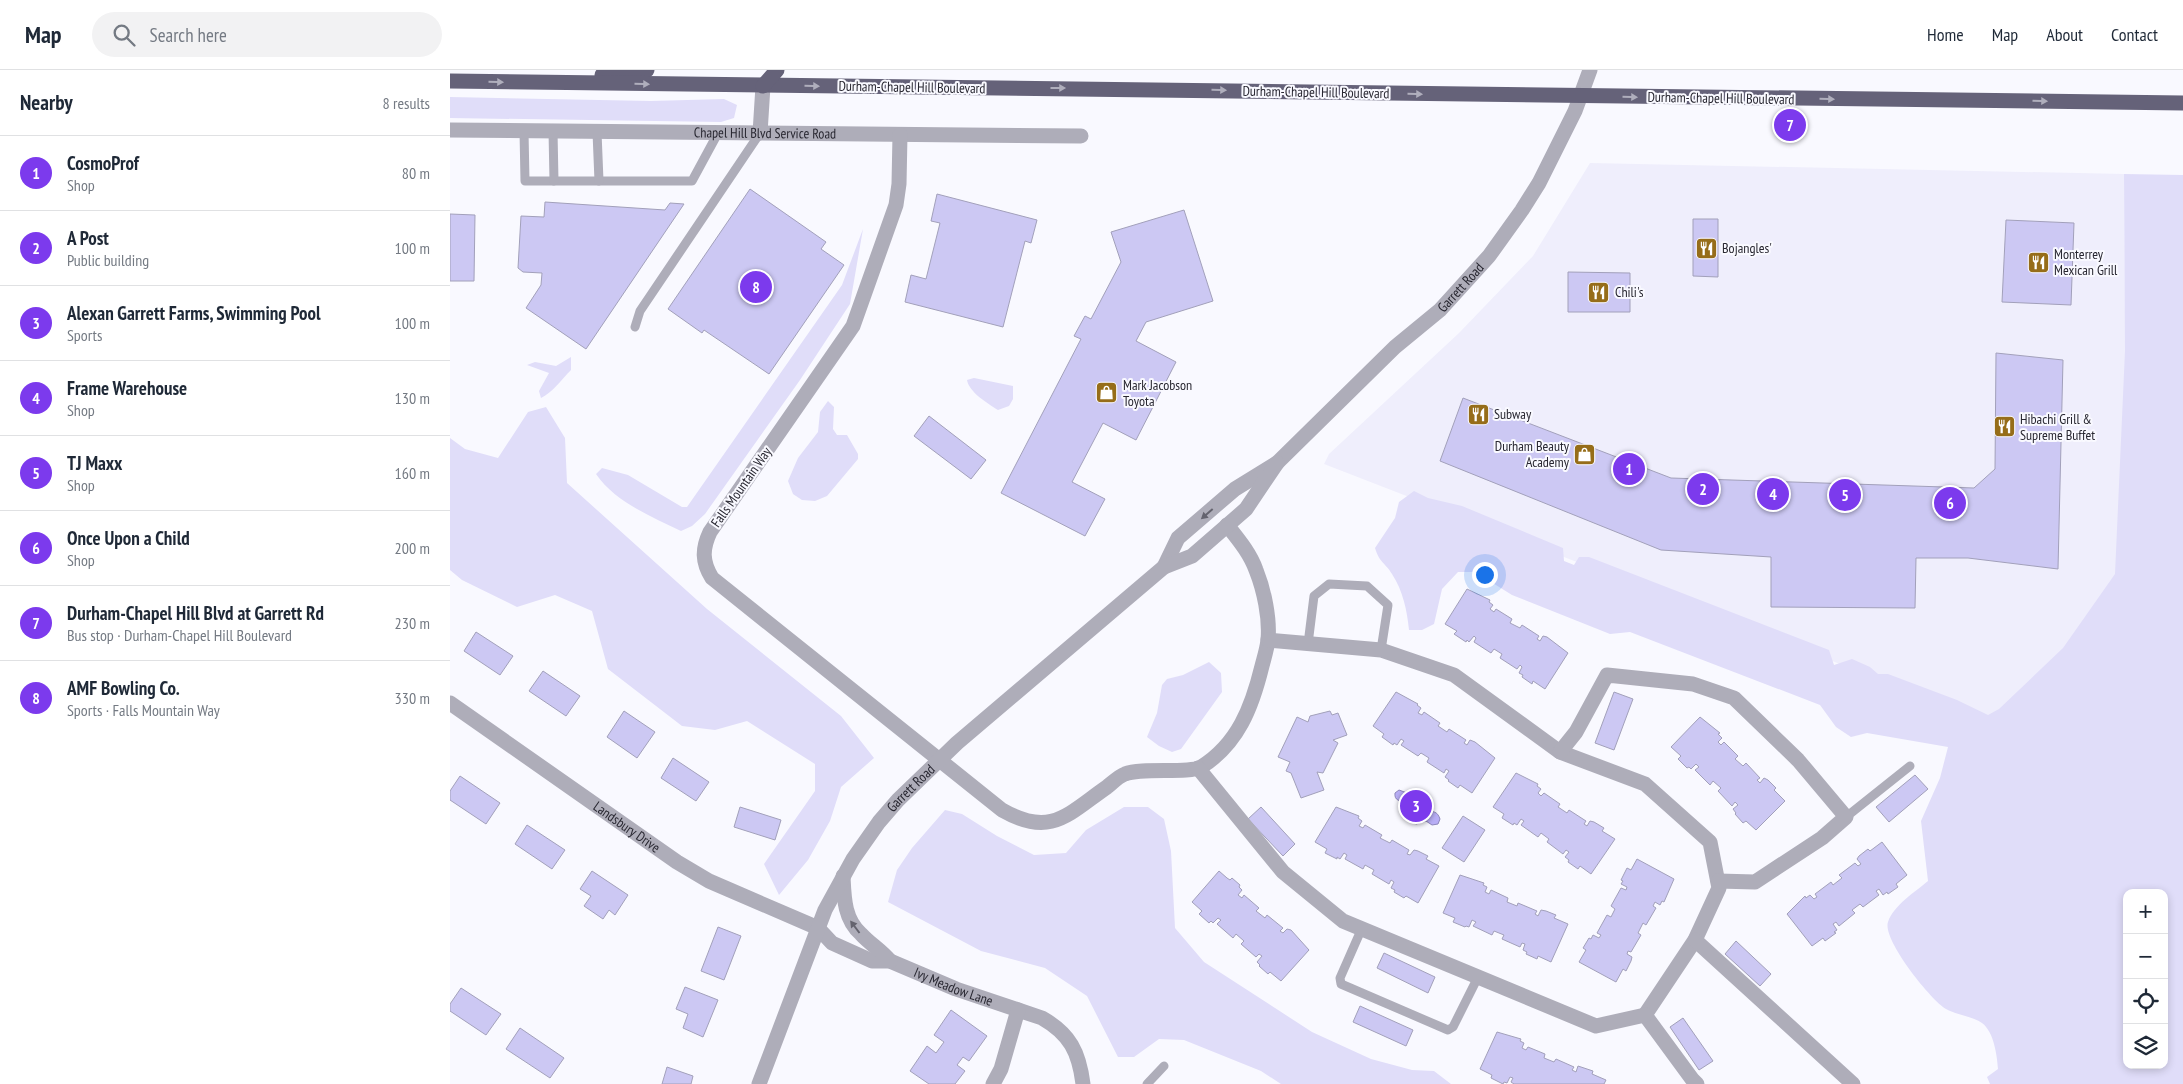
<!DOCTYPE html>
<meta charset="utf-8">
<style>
:root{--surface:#fff;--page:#f2f2f3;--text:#1f2937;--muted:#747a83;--line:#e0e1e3;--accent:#7c3aed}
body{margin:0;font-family:"PT Sans Narrow",sans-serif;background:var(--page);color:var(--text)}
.controls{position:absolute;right:15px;bottom:15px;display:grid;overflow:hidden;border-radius:10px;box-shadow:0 2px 8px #0003}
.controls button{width:45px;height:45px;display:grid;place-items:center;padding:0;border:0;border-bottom:1px solid var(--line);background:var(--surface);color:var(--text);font:25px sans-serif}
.you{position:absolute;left:1034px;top:504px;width:18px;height:18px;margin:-12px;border:4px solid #fff;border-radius:50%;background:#1a73e8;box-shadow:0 0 0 8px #1a73e833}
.badge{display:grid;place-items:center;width:32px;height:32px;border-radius:50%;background:var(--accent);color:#fff;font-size:16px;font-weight:700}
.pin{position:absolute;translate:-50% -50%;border:2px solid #fff;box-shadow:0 1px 5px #0006}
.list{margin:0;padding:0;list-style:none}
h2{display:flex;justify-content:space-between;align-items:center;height:65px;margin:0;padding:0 20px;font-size:21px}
h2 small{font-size:16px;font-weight:400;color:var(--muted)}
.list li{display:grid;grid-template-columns:32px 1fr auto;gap:15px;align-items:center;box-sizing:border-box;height:75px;padding:0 20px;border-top:1px solid var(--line)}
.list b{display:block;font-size:19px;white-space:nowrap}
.list p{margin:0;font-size:16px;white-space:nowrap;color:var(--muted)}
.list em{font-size:16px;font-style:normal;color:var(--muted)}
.icon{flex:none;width:28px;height:28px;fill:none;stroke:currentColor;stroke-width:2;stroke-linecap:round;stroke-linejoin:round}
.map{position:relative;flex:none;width:1733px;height:1014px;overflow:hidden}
header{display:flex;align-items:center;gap:30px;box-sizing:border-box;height:70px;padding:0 25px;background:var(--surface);border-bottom:1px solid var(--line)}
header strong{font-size:24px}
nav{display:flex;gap:28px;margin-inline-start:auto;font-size:18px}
.search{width:350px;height:45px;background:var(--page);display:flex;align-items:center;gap:12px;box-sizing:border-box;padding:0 18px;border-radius:28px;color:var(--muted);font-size:19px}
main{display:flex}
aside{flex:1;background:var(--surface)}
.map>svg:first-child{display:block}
.built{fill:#efeefc}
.green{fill:#e0ddf9;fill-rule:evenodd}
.water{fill:#b8aef6;stroke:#8d86bb}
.building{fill:#ccc8f3;stroke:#a2a0ba}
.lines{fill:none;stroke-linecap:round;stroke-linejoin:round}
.service{stroke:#aeadb9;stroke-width:9}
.minor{stroke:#aeadb9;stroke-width:15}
.tertiary{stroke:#aeadb9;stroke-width:15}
.trunk{stroke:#656279;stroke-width:15}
.oneway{fill:#afaebc}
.oneway2{fill:#64636e}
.labels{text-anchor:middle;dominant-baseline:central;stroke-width:4;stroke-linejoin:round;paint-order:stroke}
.street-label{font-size:14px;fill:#282731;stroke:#f9f9ff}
.poi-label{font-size:14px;fill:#282731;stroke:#f9f9ff;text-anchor:start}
</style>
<header>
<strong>Map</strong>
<div class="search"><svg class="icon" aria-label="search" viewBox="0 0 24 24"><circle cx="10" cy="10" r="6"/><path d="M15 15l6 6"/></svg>Search here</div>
<nav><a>Home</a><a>Map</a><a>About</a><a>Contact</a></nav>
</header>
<main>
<aside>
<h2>Nearby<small>8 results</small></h2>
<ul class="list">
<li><span class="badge">1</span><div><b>CosmoProf</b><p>Shop</p></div><em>80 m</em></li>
<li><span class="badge">2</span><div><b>A Post</b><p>Public building</p></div><em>100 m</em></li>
<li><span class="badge">3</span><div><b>Alexan Garrett Farms, Swimming Pool</b><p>Sports</p></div><em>100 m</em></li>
<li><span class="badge">4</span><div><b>Frame Warehouse</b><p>Shop</p></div><em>130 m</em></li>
<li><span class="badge">5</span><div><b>TJ Maxx</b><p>Shop</p></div><em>160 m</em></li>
<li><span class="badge">6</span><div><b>Once Upon a Child</b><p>Shop</p></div><em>200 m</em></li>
<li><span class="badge">7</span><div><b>Durham-Chapel Hill Blvd at Garrett Rd</b><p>Bus stop · Durham-Chapel Hill Boulevard</p></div><em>230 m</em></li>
<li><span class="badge">8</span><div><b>AMF Bowling Co.</b><p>Sports · Falls Mountain Way</p></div><em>330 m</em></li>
</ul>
</aside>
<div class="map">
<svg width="1733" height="1014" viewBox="0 0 1733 1014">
<rect width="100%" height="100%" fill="#f9f9ff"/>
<path class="built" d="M1140 93 1674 104 1677 528 1563 661 874 394 879 384 1009 263 1083 186Z"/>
<g class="green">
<path d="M0 27 201 31 274 29 287 35 284 48 271 52 0 48Z"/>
<path d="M1674 104 1733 105V1014H1540L1537 1007 1548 999C1547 985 1544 962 1532 953 1522 946 1507 945 1496 939 1480 929 1432 869 1438 852 1444 835 1465 822 1478 811L1471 751 1490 708 1498 677 1417 663 1401 667 1386 657 1370 635 1180 562 1160 564 1062 525 1025 502H1008L992 519 984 554 972 560H959C957 540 953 521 942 504 935 492 930 494 925 478L945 448 949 432 964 421 978 428 1012 436 1113 478 1114 491 1124 495 1129 487H1139L1379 580 1384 595 1402 589 1420 597 1428 604H1438L1507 630 1538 645 1549 639 1613 578 1665 504 1675 281ZM1677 823H1714V995H1677Z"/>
<path d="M413 159 400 234 350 310 255 444 242 456 231 461C202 447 165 432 146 404L152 398 178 405 232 437H237L392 215Z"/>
<path d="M121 287V300C111 310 103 322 91 328L89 321 99 303 77 295 85 292 106 296Z"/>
<path d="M524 308 563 316V329L559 336 548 340C537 333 519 322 517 310Z"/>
<path d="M378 331 384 337 383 359 387 365H397L408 384V389L377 426 365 431 352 430 343 424 338 411 348 388 368 362 370 342Z"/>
<path d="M96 337 115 368 117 413 257 539 391 646 424 688 391 717 380 751 358 790 329 825 314 794 365 721V694L297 651 265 660 232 656 158 599 142 541 105 525 67 537 12 510 0 500V368L15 379 48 388 78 342Z"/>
<path d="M759 592 771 603 772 622 731 679 722 682 709 676 697 667 707 643 712 615 717 609 733 605Z"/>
<path d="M674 737H698L714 749 721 781 725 858 754 892 862 962 921 989 962 1000 984 1001 1001 1014H831L811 1001 734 970 709 969 684 987H668L637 926 595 898 531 881 438 832 447 800 462 778 495 740 512 744 547 766 584 785 616 783 636 760Z"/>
</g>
<path class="water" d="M949 720 957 723 965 721 971 722 976 739C983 743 987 740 990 749L988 754 982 755 976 751 966 754 962 751 956 734C950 730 944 731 945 723Z"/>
<g class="building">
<path d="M300 119 376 172 371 179 394 195 319 304 254 260 252 263 218 239Z"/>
<path d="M487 124 587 150 581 173 575 171 553 257 455 232 461 205 476 209 490 153 481 151Z"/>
<path d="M95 132 215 140 220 133 234 134 136 279 76 238 91 215 92 203 73 202 68 198 71 146 94 147Z"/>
<path d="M734 140 763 231 696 252 686 271 726 292 686 370 653 353 622 412 655 429 635 466 551 423 631 269 624 266 635 246 641 249 671 192 661 162Z"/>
<path d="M0 144 25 145 24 211H0Z"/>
<path d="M1243 149H1268V207L1243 206Z"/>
<path d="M1556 150 1624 153 1621 235 1552 232Z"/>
<path d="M1118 202 1180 203V242H1118Z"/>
<path d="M1546 283 1613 290 1608 499 1518 488H1466L1465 538 1321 537V487L1211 480 990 391 1013 328 1221 408 1524 418 1545 399Z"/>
<path d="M479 346 536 390 521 409 464 366Z"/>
<path d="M1017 519 1040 530 1039 532 1043 535 1040 539 1044 542 1046 539 1062 549 1060 553 1070 558 1072 555 1089 566 1087 569 1090 571 1093 566 1097 567 1118 583 1095 619 1083 611 1082 614 1072 607 1073 605 1069 603 1072 597 1070 595 1067 599 1050 588 1052 584 1044 579 1041 583 1024 572 1026 568 1024 566 1019 572 1017 570 1016 572 1004 564 1007 561 995 554Z"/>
<path d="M26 562 63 586 50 605 14 581Z"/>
<path d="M93 601 130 626 116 646 79 621Z"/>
<path d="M946 622 968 634 967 635 971 638 968 643 972 645 974 642 990 653 988 656 997 662 999 659 1016 670 1014 673 1017 675 1020 670 1025 672 1045 688 1022 723 1010 715 1008 718 998 711 999 710 995 707 999 701 996 699 994 703 977 692 979 688 971 683 968 686 951 675 954 671 951 669 947 675 944 673 943 675 932 667 934 664 923 656Z"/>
<path d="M1164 622 1183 629 1164 680 1145 673Z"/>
<path d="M174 641 205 662 187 688 157 667Z"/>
<path d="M880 641 882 645 888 643 897 665 883 670 888 673 873 703 867 702 874 720 851 728 841 703 836 701 840 692 828 687 847 647 858 652 860 646Z"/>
<path d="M1250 647 1270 663 1268 664 1272 668 1268 672 1271 675 1274 672 1288 686 1285 689 1293 696 1296 693 1310 708 1307 710 1310 713 1314 708 1318 710 1326 718 1324 720 1335 731 1306 760 1296 751 1293 753 1285 744 1286 743 1283 739 1288 735 1285 732 1282 736 1268 721 1271 718 1263 711 1260 715 1245 700 1249 697 1246 694 1241 699 1239 697 1237 698 1228 689 1231 686 1221 677Z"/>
<path d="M223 688 259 712 246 731 211 708Z"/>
<path d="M1066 703 1088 714 1087 716 1091 719 1088 723 1091 726 1094 723 1110 734 1108 737 1117 743 1119 740 1136 751 1134 754 1137 756 1140 751 1144 752 1154 758 1152 761 1165 769 1141 804 1130 796 1128 799 1118 792 1119 790 1115 787 1119 782 1116 780 1113 784 1097 772 1099 769 1091 763 1088 767 1071 755 1074 751 1071 749 1067 755 1064 753 1063 755 1052 748 1054 744 1043 737Z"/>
<path d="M1465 705 1478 719 1439 752 1426 737Z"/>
<path d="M10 706 50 733 36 754 0 730V721Z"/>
<path d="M290 737 331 750 325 770 284 757Z"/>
<path d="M811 737 845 774 833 786 798 749Z"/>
<path d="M886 737 909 746 908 748 912 751 909 756 913 758 915 755 932 765 930 768 940 773 942 770 959 780 957 784 960 785 964 780 968 781 978 786 976 789 989 796 968 833 956 826 954 828 944 822 945 820 941 818 944 812 941 810 939 814 922 804 924 800 915 795 913 799 895 789 897 785 894 783 890 789 887 787V789L875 783 877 779 865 772Z"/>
<path d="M1013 746 1035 760 1014 792 992 778Z"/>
<path d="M77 755 115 780 102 799 65 774Z"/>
<path d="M1432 772 1457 805 1446 814 1448 817 1438 824 1437 822 1433 825 1429 819 1426 821 1429 825 1413 837 1410 834 1402 840 1405 843 1389 856 1386 852 1383 854 1387 860 1384 862 1386 863 1375 871 1373 868 1362 876 1337 844 1355 826 1356 828 1360 825 1364 829 1367 827 1365 824 1381 812 1383 815 1392 808 1389 805 1405 793 1408 796 1411 794 1407 789 1409 786 1418 779 1420 781Z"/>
<path d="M1187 789 1224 809 1214 832 1212 831 1210 835 1205 832 1203 836 1206 838 1196 855 1193 853 1188 863 1191 865 1181 882 1178 881 1177 884 1182 887 1181 891 1176 901 1173 899 1166 912 1129 892 1136 880 1133 878 1139 868 1141 869 1143 865 1149 868 1151 865 1147 863 1157 845 1161 847 1165 839 1161 836 1171 818 1176 820 1177 817 1171 814 1173 811 1171 810 1177 798 1181 800Z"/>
<path d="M142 801 178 825 165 845 159 840 153 849 134 836 141 826 130 819Z"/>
<path d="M769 801 777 808 780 810 782 808 790 815 789 817 792 820 788 825 792 828 794 825 809 838 806 841 815 848 817 845 833 858 830 861 833 863 837 859 841 860 859 880 831 911 820 902 818 904 809 896 810 895 807 892 812 886 809 884 806 887 791 874 794 871 786 864 783 868 767 854 771 850 768 848 763 853 761 851 759 853 749 844 752 841 742 832Z"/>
<path d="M1010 805 1034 813 1033 815 1037 817 1035 822 1039 824 1041 820 1058 828 1057 832 1067 836 1068 833 1087 841 1085 844 1088 846 1091 840 1096 841 1106 845 1104 848 1118 854 1101 892 1088 886 1087 889 1076 884 1077 882 1073 880 1075 874 1072 873 1070 877 1052 869 1054 865 1044 861 1042 865 1023 856 1026 852 1022 850 1019 857 1016 856 1015 857 1003 852 1005 848 993 843Z"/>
<path d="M268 857 291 866 274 910 251 901Z"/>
<path d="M1286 871 1321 904 1310 916 1275 884Z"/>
<path d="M934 883 985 907 978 923 927 898Z"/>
<path d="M235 917 268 930 253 967 233 958 238 944 226 939Z"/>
<path d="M11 918 51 944 36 965 0 941V934Z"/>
<path d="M910 936 963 960 956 976 903 952Z"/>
<path d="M501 940 537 966 519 991 513 987 507 995 515 1001 505 1014H479L460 1001 477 976 486 983 494 972 484 965Z"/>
<path d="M1233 948 1263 991 1249 1000 1220 957Z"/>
<path d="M70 958 114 988 100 1008 56 979Z"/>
<path d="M1047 962 1071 969 1070 971 1074 973 1072 978 1076 980 1078 977 1095 984 1094 988 1104 992 1106 989 1124 997 1122 1000 1126 1002 1128 996 1143 1001 1142 1004 1156 1010 1154 1014H1064L1061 1012 1063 1008 1060 1007 1057 1013 1054 1012 1053 1014 1041 1008 1042 1005 1030 999Z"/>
<path d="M217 997 243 1006 241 1014H212Z"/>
</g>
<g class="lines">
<g class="service">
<path d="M74 61 75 111H242L268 63"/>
<path d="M103 61 104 111"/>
<path d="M147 62 149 111"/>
<path d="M185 257 190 241 310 63"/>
<path d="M858 574 864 526 879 514 917 516 938 535 931 580"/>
<path d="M1396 747 1460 696"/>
<path d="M912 858 890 908 891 914 998 960 1003 957 1028 907"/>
<path d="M697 1014 714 996"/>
</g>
<g class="minor">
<path id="s1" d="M0 60 631 66"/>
<path d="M310 63 313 16"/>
<path d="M450 65 449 114 446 135 403 256 260 462C252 479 252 492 262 508L552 740C601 768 618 744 657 717 662 713 669 706 675 704 692 697 738 704 751 697 788 674 802 637 812 596 814 588 817 579 818 570 820 548 814 520 806 500 800 483 788 469 777 455"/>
<path d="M818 570 931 580 1004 605 1110 682 1195 714 1260 772 1269 818 1245 870 1195 945 1242 1009 1247 1014"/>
<path id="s2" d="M0 633 227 792 259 811 368 858 382 873 422 891H440L506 919 592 948C620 964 629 982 633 1014"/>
<path d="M1110 682 1126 662 1157 605 1243 614 1284 628 1348 690 1396 747 1372 768 1305 812 1268 811"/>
<path d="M748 698 833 802 893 851 1146 956 1195 945"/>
<path d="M393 806C394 827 394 849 411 864 420 874 431 880 440 891"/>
<path d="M1245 870 1403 1014"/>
<path d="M543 1014 551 999 568 940"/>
</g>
<g class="tertiary">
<path id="s3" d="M714 497 728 468 785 419 827 393 945 277 990 240 1039 186 1072 140 1089 113 1125 41 1140 0"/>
<path id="s4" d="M309 1014 375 840 403 789 429 752 448 730 507 673 714 497 742 486 796 439 827 393"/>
</g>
<g class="trunk">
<path d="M152 5 197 0"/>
<path d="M0 11 1733 33"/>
<path d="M313 16 327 0"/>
</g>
</g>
<defs><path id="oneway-solid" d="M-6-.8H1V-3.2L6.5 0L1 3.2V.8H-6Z" transform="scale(1.25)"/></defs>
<g class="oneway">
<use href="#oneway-solid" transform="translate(46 12) rotate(1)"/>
<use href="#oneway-solid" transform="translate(192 14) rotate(1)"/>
<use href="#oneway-solid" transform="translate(362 16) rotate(1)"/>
<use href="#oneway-solid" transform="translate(608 18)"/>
<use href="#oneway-solid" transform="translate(769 20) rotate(1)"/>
<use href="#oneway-solid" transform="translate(965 24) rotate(1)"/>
<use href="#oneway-solid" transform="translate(1180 27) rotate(1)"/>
<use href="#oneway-solid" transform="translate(1377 29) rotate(1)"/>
<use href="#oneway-solid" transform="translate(1590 31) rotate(1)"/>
</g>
<g class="oneway2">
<use href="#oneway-solid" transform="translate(757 444) rotate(139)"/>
<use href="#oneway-solid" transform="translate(405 857) rotate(-127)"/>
</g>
<defs>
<symbol id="restaurant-square" viewBox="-11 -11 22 22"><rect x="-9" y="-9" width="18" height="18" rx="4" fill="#966d19" stroke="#f9f9ff"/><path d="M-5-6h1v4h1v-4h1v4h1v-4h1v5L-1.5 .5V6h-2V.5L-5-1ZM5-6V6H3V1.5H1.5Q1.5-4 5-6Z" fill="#fff"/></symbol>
<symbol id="shop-square" viewBox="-11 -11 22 22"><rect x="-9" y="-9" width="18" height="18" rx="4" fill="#966d19" stroke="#f9f9ff"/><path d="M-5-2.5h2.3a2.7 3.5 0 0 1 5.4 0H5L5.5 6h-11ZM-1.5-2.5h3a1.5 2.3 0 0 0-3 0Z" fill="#fff"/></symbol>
</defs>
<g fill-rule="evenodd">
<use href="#restaurant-square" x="1244" y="166" width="25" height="25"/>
<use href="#restaurant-square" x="1576" y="180" width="25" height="25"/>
<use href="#restaurant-square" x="1136" y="210" width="25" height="25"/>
<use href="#shop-square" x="644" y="310" width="25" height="25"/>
<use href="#restaurant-square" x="1016" y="332" width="25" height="25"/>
<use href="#restaurant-square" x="1542" y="344" width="25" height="25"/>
<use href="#shop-square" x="1122" y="372" width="25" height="25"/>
</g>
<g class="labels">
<g class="street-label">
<text transform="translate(462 17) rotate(1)">Durham-Chapel Hill Boulevard</text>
<text transform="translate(866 22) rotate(1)">Durham-Chapel Hill Boulevard</text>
<text transform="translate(1271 28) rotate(1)">Durham-Chapel Hill Boulevard</text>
<text stroke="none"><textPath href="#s1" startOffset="315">Chapel Hill Blvd Service Road</textPath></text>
<text stroke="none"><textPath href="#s3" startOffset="411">Garrett Road</textPath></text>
<text transform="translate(291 417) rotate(-55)">Falls Mountain Way</text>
<text stroke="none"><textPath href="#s4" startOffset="336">Garrett Road</textPath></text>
<text stroke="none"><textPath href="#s2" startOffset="216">Landsbury Drive</textPath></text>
<text stroke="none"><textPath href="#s2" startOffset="584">Ivy Meadow Lane</textPath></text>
</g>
<g class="poi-label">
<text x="1272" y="178">Bojangles'</text>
<text x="1604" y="184">Monterrey<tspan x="1604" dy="16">Mexican Grill</tspan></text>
<text x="1165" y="222">Chili's</text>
<text x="673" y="315">Mark Jacobson<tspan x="673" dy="16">Toyota</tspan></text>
<text x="1044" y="344">Subway</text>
<text x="1570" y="349">Hibachi Grill &amp;<tspan x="1570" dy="16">Supreme Buffet</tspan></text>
<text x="1119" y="376" text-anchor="end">Durham Beauty<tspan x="1119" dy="16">Academy</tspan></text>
</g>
</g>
</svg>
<div class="controls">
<button>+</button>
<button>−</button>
<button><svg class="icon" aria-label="locate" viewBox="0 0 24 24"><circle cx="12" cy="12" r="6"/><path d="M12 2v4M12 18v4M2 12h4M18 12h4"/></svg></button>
<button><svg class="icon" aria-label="layers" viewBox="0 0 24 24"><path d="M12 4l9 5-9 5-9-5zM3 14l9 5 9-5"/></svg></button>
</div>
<div class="you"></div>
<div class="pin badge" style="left:1179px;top:399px">1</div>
<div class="pin badge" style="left:1253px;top:419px">2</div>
<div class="pin badge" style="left:966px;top:736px">3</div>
<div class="pin badge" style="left:1323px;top:424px">4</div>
<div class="pin badge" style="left:1395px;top:425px">5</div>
<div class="pin badge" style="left:1500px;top:433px">6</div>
<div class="pin badge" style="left:1340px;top:55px">7</div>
<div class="pin badge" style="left:306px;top:217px">8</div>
</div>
</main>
